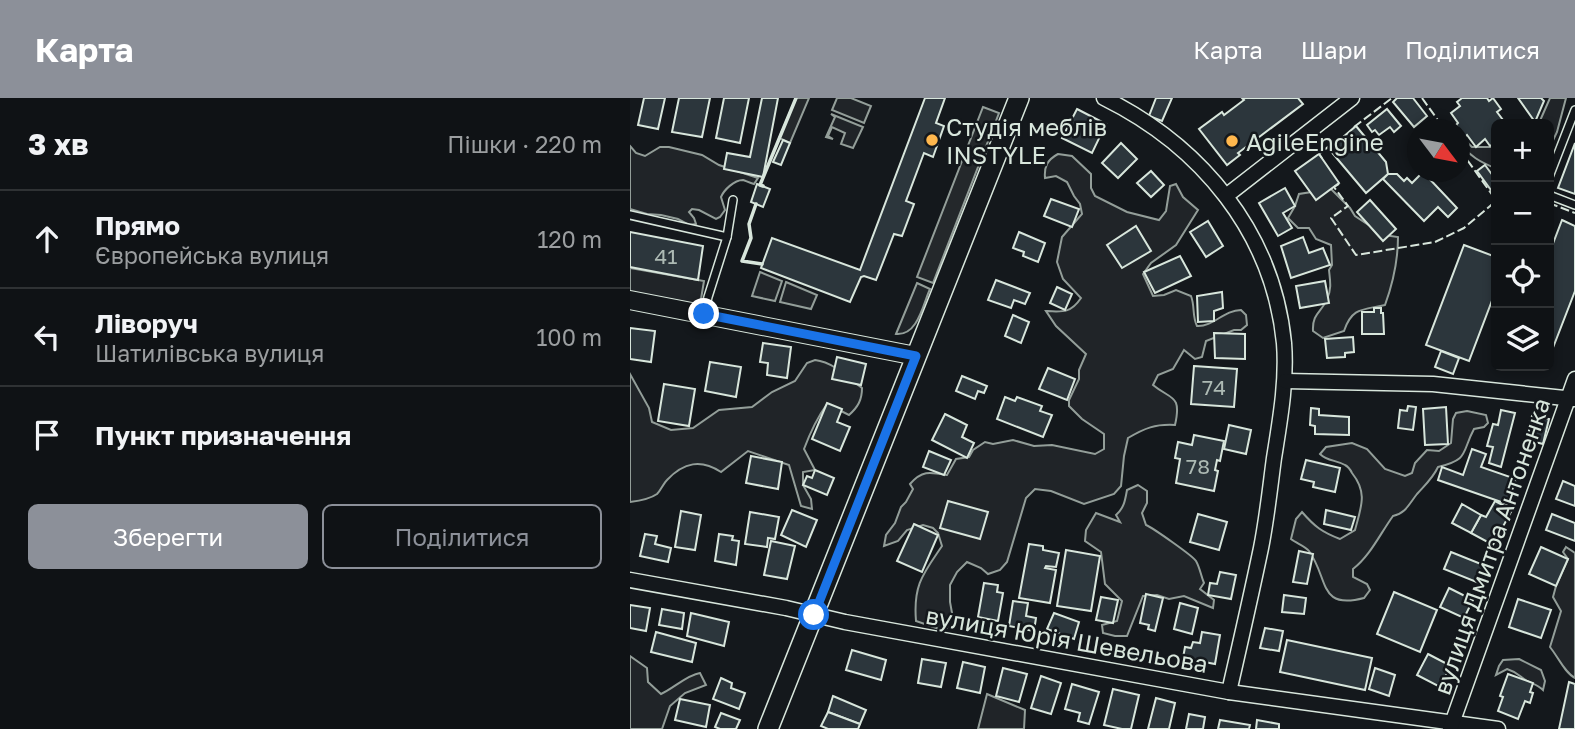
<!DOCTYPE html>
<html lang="uk">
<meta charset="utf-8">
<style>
:root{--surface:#0f1215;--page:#1d2022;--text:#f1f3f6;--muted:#9b9ea0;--line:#2f3234;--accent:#8c9099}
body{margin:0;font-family:"Golos Text",sans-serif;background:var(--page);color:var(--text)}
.controls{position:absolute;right:21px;top:21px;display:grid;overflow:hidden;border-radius:10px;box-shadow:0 4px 10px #0003}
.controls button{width:63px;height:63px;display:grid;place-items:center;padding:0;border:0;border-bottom:2px solid var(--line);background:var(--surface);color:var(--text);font:35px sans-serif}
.compass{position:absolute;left:777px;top:21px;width:63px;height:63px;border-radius:50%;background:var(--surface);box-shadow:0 4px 10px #0003;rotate:122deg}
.stop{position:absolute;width:21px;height:21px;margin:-16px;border:5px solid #1a73e8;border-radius:50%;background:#fff}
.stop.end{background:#1a73e8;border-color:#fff;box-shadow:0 2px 7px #0008}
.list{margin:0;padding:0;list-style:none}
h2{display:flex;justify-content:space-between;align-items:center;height:91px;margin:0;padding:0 28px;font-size:30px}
h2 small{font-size:23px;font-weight:400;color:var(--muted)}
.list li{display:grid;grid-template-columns:46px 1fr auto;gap:21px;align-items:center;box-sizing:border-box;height:98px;padding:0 28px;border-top:2px solid var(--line)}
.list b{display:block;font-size:26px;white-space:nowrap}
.list p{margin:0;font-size:23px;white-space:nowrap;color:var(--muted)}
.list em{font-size:23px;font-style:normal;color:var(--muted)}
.actions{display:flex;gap:14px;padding:21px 28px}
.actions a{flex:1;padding:16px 0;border:2px solid var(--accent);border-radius:10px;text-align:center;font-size:24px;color:var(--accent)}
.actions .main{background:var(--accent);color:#fff}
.icon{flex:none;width:38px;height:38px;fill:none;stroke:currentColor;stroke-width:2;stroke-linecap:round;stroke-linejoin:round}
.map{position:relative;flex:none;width:945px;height:631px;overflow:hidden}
header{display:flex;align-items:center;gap:42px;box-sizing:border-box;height:98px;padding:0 35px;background:var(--accent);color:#fff}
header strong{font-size:33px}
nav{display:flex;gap:38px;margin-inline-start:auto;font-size:24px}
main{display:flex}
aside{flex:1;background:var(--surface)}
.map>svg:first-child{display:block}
.green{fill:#202428;stroke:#939e99;stroke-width:2}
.parking{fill:#24282b;stroke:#939e99;stroke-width:2}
.building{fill:#2c363c;stroke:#d8e6dc;stroke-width:2}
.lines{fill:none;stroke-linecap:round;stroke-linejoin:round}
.service-casing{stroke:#d8e6dc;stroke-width:10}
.minor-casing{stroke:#d8e6dc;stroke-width:17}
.tertiary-casing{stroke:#d8e6dc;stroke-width:20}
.secondary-casing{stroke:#d8e6dc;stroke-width:22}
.service{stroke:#14181c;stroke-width:7}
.minor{stroke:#14181c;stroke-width:14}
.tertiary{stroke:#14181c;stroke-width:18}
.secondary{stroke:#14181c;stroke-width:19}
.fence{stroke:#d8e6dc;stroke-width:2;stroke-dasharray:9 3.5;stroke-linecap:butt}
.wall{stroke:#d8e6dc;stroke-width:3.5}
.route{stroke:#1a73e8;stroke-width:9}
.poi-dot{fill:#ffb74d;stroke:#14181c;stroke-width:2.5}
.labels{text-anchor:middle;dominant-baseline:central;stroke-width:5;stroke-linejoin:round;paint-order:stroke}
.number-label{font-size:21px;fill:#adbab4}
.poi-label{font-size:24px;fill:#d8e6dc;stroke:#14181c;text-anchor:start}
.street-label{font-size:24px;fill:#d8e6dc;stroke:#14181c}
</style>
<header>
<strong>Карта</strong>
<nav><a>Карта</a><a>Шари</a><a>Поділитися</a></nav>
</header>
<main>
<aside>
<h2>3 хв<small>Пішки · 220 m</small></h2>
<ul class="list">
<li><svg class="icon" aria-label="ahead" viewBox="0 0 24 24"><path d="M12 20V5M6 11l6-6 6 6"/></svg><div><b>Прямо</b><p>Європейська вулиця</p></div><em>120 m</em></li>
<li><svg class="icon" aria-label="left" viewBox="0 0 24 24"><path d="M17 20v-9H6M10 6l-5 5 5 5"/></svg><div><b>Ліворуч</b><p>Шатилівська вулиця</p></div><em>100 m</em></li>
<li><svg class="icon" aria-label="arrive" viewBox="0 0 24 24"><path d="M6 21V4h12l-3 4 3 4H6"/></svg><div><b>Пункт призначення</b></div></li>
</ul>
<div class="actions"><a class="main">Зберегти</a><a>Поділитися</a></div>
</aside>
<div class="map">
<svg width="945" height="631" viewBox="0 0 945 631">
<rect width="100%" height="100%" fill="#14181c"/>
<g class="green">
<path d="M207 0H221L241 8 234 25 202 12Z"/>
<path d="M920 0H936L927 34 919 51V26H888L894 25H909Z"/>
<path d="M201 16 233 29 223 50 211 46 215 35 202 29 198 38 203 41 196 39 205 19Z"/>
<path d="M830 38 842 49H865L866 48V73L865 70C850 64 840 58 830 46Z"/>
<path d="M0 48 6 55 15 58 30 49H39L72 57 89 67 128 80 124 86C120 85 116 83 113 82 104 82 94 92 91 99L95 112 90 119 86 121 69 112 62 111 59 114 64 120 66 126 59 127 48 121 31 117 17 116 0 111Z"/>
<path d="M428 56 442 58 461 76V90L465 98 497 114 529 122 536 113 540 88 546 86 553 99 568 112 546 147 521 165 513 176 523 198 534 197 546 192 561 198C565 208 562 218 567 228 583 229 594 212 611 212L616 217 617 227 611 232H604L576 243 572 259 565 261 554 252 543 271 528 277 523 287C541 302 552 296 545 327 525 326 515 330 498 340L494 358 491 388 484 396 454 406 421 393 405 391 396 400 377 464 370 472 358 476 351 470 337 464 327 474 320 487V504L322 515 317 530 309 531 286 523C283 487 293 476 312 448L308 435 303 430 293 427 277 432 268 443 254 448 256 437 265 425 271 409 276 404 283 391 280 386C292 372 300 374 317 377L326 361 339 359 343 352 355 344 363 346 383 342 404 348 422 347 465 356 474 351V336L452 321 439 308V302L449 281V272L456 256 426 228 416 213C433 214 441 215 451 200L433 181 427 164 432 139 452 116 450 106 444 98 437 84 426 78 415 80C414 69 417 62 428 56Z"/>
<path d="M701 91 720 110 725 118 754 137 768 139C768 163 763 185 755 207 733 212 722 209 714 233L693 240 683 233C682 215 692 214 697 201 702 191 700 182 699 172L702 167 701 147 686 141 679 130H668L658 120 665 108 669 96Z"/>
<path d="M0 170 74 183 70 207 0 194Z"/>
<path d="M130 174 152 183 145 203 122 198Z"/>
<path d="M156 184 187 197 181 211 150 204Z"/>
<path d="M287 185 300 191C293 206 288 238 266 236Z"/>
<path d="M185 262C203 264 218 279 232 290 232 302 228 309 219 317L197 306C187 320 180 335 174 351L185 372 173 374V387L181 401 182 411 171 408 159 367 118 353 91 374C71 361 54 364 37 382 33 386 31 392 27 396 20 401 8 403 0 404V276L19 310 22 324 41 332 63 330 89 312 122 309 142 294 165 283 177 265Z"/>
<path d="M837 313 856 317 858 325 854 329 844 331C831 355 840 361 808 369 803 380 795 387 787 396 779 406 776 415 763 418 750 436 740 458 723 471V479L737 486 740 492 734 500C688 512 699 481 679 453 675 448 666 445 661 441L666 421 672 414C685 429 692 434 710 441L725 432C731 409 738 395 722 375 720 371 719 369 715 367 706 362 697 363 690 356L696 349 722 345 737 351 755 371 775 378 782 375 785 365 797 352 809 353 821 345 823 321 826 315Z"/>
<path d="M508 387 517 393V405L512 415 516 427C523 430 563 458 566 463 570 470 571 478 574 485L570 491 584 502 583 510 554 498 539 501 527 497 513 498 497 538H485L473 535 472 527 487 523 492 503 475 486 471 454 455 443 456 432 466 415 490 424 486 417C494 410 495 403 497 392Z"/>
<path d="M936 449 945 455V580C935 575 928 559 920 549L931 513 923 499 926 488 938 461 933 454Z"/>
<path d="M0 558 17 570 18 584 31 596C44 590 57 577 70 575L76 587 55 595 40 608 32 631H0Z"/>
<path d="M889 561 911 572 915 583 913 592C908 587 903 586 897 583 889 578 887 574 877 571L866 577 869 568 873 562Z"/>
<path d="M357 596 395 612 394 631H348Z"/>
</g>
<g class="parking">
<path d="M166 0H179L160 45 149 40Z"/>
<path d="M353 9 369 15 303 185 287 179Z"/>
</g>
<g class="building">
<path d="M14 0H35L28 31 8 27Z"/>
<path d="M49 0H80L72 39 42 34Z"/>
<path d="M94 0H119L110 45 86 40Z"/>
<path d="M132 0H148L133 79 94 71 97 55 120 59Z"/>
<path d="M295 0H315L306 25 314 28 303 59 294 55 276 103 284 106 272 138 264 136 246 182 234 178 231 179 220 204 131 170 142 140 230 172Z"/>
<path d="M526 0H542L532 23 519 18Z"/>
<path d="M612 0H668L673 6 608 55 610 57 597 67 569 31 592 14 594 17 614 2Z"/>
<path d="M767 0H783L797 18 784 29 763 4Z"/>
<path d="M832 0H857L859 3 863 0 871 11 867 14 876 26H866V44L860 48 855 41 846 49 837 37 835 39 826 27 828 25 821 15 830 8 827 4Z"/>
<path d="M888 0H911L914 3 905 24Z"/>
<path d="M447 11 476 26 462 55 432 40Z"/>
<path d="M757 11 771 28 764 34 760 29 749 37 745 32 742 34 737 27Z"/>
<path d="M726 28 756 64 758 76 736 95 699 51Z"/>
<path d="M153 42 160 45 151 67 143 64Z"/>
<path d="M491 45 507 61 488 80 472 65Z"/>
<path d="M945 45V96L928 90Z"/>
<path d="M689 56 709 85 686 102 665 73Z"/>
<path d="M855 67 866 82V88L861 92 847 73Z"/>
<path d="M521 73 534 87 521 99 507 85Z"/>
<path d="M793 74 827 110 818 119 808 109 794 123 753 81 758 76H767L774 83 777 80 782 85Z"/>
<path d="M127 86 140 91 133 109 121 104Z"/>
<path d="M655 90 665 108 653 115 662 130 648 138 629 105Z"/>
<path d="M421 101 449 111 442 129 414 118Z"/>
<path d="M740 102 766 131 753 143 727 114Z"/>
<path d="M932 122 945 128V193L919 260V156Z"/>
<path d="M578 123 593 148 576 159 560 134Z"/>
<path d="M506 128 521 153 492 170 477 147Z"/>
<path d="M0 134 73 148 68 182 0 169Z"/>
<path d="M389 134 415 145 408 164 393 158 394 154 383 150Z"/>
<path d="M673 139 679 155 693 150 700 167 661 180 651 148Z"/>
<path d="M834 147 866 159V192L839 263 796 247Z"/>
<path d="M550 158 561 178 525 195 514 174Z"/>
<path d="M366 182 400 195 395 206 384 202 381 210 358 202Z"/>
<path d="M695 183 699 205 670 210 666 188Z"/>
<path d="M427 189 442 196 435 212 420 205Z"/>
<path d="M592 194 593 210 584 213V223L568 224 567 198Z"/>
<path d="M744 210H751V215H753L754 236H732V214H744Z"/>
<path d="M383 217 399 224 391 245 375 238Z"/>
<path d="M0 230 25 233 21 264 0 261Z"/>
<path d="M584 235 615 236V261L585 260Z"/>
<path d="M723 239 724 254 715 255V259L697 260 695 241Z"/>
<path d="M133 245 161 249 157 280 137 277 138 265 130 264Z"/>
<path d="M811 253 829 260 823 276 805 269Z"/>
<path d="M207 259 236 266 231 287 202 281Z"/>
<path d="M80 264 111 269 106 299 75 293Z"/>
<path d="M564 268 607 271 604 309 561 306Z"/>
<path d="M418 270 445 281 437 302 409 291Z"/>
<path d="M332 278 357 288 354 295 348 293 345 301 326 293Z"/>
<path d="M34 286 65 291 59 328 28 323Z"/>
<path d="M375 299 385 303 387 299 412 308 410 313 422 317 413 339 367 321Z"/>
<path d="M197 305 212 311 207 324 220 329 210 353 182 341Z"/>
<path d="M778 308 786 309 783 332 768 330 770 312 777 313Z"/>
<path d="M816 309 818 346 795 347 793 311Z"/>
<path d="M681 310 689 311V317L719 319V337L685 336V328L680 327Z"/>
<path d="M871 312 885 315 871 369 859 365 863 349 857 348 863 326 868 327Z"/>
<path d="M315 316 337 327 332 339 344 345 337 360 302 342Z"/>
<path d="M902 318 919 321 913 346 897 342Z"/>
<path d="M599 327 621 332 616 356 594 351Z"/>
<path d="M564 337 594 343 590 363 587 362 585 372 588 373 584 393 546 385 550 361 545 360 548 344 562 347Z"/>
<path d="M842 351 856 356 851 369 886 381 877 406 808 382 812 369 833 377Z"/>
<path d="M299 353 321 362 314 377 293 369Z"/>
<path d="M121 358 152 364 148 391 116 385Z"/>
<path d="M676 362 710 370 705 394 683 389 684 384 671 381Z"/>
<path d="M185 372 204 380 197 397 173 387 177 378 182 380Z"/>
<path d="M933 383 945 388V408L926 401Z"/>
<path d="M318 403 358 414 350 441 310 430Z"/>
<path d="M865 403 882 412 863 447 841 435 851 417 856 419Z"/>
<path d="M832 406 851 417 841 435 822 425Z"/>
<path d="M162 412 187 422 176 449 151 437Z"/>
<path d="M696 412 725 419 721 432 694 426Z"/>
<path d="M51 413 71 417 65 452 45 449Z"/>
<path d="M120 414 149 419 145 441 138 440 137 449 115 446Z"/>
<path d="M568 416 597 424 589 452 560 444Z"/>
<path d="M922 416 945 425V443L916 432Z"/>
<path d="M284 426 308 437 292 474 267 463Z"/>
<path d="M15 436 27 438 25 446 41 450 38 464 10 458Z"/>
<path d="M89 436 103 438 102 442 109 443 106 467 85 463Z"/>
<path d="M141 443 165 448 157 481 134 477Z"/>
<path d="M399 446 413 448V452L429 455 426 469 416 468 415 470 426 472 420 505 389 500Z"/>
<path d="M911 449 938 461 926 488 899 476Z"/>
<path d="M436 452 470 458 461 513 427 508Z"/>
<path d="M669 453 683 456 677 486 663 484Z"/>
<path d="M821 454 856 468 849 485 814 471Z"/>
<path d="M590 474 606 477 601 501 578 497 580 485 587 486Z"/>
<path d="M354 485 368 487 367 494 373 495 368 523 348 519Z"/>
<path d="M819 490 843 502 834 520 810 509Z"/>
<path d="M764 494 807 512 790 554 747 536Z"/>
<path d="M516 496 533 500 525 533 518 531 519 527 510 525Z"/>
<path d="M654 497 676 500 674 516 652 514Z"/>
<path d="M471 499 488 502 483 525 466 522Z"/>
<path d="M888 501 921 512 911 540 879 529Z"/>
<path d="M383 503 398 505 396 518 406 520 404 533 379 528Z"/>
<path d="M550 505 568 510 562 536 544 531Z"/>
<path d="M0 507 20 510 16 533 0 530Z"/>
<path d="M32 511 54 515 52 531 29 527Z"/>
<path d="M61 515 99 524 94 548 57 538Z"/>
<path d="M424 515 449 524 444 541 417 531Z"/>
<path d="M635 530 653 533 649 553 630 550Z"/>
<path d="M26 534 66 545 62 564 21 554Z"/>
<path d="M572 534 590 537 585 566 553 560 555 549 561 550 563 544 570 545Z"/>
<path d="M657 542 742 560 735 592 650 574Z"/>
<path d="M222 552 256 562 251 582 216 572Z"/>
<path d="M798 556 821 568 810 589 787 577Z"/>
<path d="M292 561 316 565 311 589 288 585Z"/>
<path d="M333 564 355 569 350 595 327 590Z"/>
<path d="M373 570 397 576 389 604 366 598Z"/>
<path d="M745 570 765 577 759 598 739 591Z"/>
<path d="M878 576 903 585 900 594 903 595 900 605 895 603 888 621 868 613 873 599 870 598Z"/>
<path d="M411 578 431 585 421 616 401 610Z"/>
<path d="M91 580 102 585 101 590 115 595 109 611 83 601Z"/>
<path d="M939 584 945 586V631H929Z"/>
<path d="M442 586 469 594 459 626 448 623 450 615 435 611Z"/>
<path d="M483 591 509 597 501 631H492L474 627Z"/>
<path d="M203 598 236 612 230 626 198 614Z"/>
<path d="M526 600 545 605 539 631H518Z"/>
<path d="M50 601 80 607 76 629 45 622Z"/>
<path d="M198 614 230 626 228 631H198L191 628Z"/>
<path d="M91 615 110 622 106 631H90L85 629Z"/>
<path d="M559 616 575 619 573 631H556Z"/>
<path d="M590 622 620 627 619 631H588Z"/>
<path d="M627 622 649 626V631H626Z"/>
</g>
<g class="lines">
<defs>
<g id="service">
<path d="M919 79 945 12"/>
<path d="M919 97 945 107"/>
<path d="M0 117 97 139"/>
<path d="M74 215 78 199 97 139 103 102"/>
</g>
<g id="minor">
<path d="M474 0C571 48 643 134 654 245 657 284 650 322 644 360 640 390 637 420 631 450 621 498 610 546 599 594"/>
<path d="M596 98 722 0"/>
<path d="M655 283 803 286 944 301"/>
<path d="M0 482 156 510 215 524 599 594 868 631"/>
<path d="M820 631 945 281"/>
</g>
<path id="tertiary" d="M0 202 286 258"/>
<path id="secondary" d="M138 631 389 0"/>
</defs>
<use href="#service" class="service-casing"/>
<use href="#minor" class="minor-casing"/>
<use href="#tertiary" class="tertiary-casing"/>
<use href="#secondary" class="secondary-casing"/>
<use href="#service" class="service"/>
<use href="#minor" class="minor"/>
<use href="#tertiary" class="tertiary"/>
<use href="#secondary" class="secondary"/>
<g class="fence">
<path d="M792 0 815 32"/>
<path d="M724 29 762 0"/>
<path d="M830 52 866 102"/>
<path d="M692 60 689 56 707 42"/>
<path d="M709 86 704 89 718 108 701 120 726 157 805 144 834 130 866 103"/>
<path d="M919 105 945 115"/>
</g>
<g class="wall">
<path d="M133 88 130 87 166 0"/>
<path d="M126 106 119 126 121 140 112 163 132 166"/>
</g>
</g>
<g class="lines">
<path class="route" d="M74 216 286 258 184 517"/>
</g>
<g class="poi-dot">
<circle cx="302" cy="42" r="7"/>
<circle cx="602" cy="43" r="7"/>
</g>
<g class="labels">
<g class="number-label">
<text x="36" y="158">41</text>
<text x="584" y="289">74</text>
<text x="568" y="368">78</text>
</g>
<g class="poi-label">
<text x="316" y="28">Студія меблів<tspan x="316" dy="28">INSTYLE</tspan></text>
<text x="616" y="43">AgileEngine</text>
</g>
<g class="street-label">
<text transform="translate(861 448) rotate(-71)">вулиця Дмитра Антоненка</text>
<text transform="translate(437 541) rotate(10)">вулиця Юрія Шевельова</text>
</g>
</g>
</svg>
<div class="controls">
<button>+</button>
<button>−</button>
<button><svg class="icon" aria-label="locate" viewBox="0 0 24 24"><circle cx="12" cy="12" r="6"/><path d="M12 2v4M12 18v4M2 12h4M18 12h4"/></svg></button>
<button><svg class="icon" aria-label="layers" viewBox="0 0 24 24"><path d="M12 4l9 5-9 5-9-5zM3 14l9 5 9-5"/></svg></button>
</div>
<svg class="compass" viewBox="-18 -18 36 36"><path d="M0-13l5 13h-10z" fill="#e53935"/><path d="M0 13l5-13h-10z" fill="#9b9ea0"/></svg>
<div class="stop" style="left:184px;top:517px"></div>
<div class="stop end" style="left:74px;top:216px"></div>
</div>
</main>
